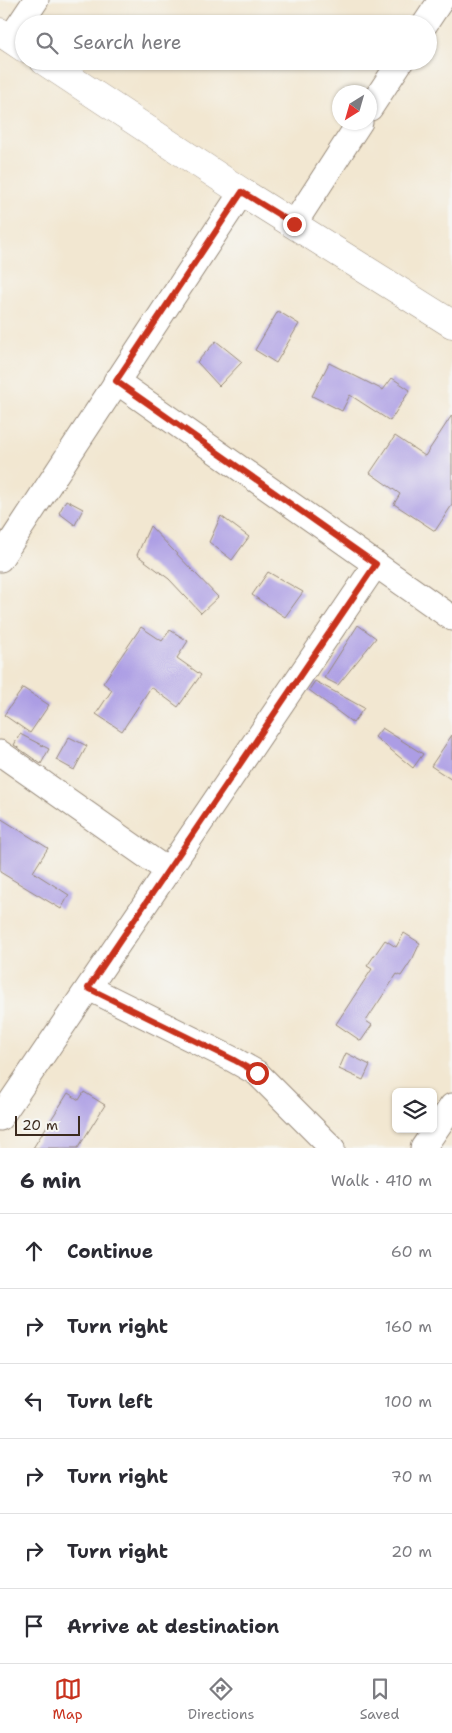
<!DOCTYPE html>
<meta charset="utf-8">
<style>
:root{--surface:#fff;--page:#f7f7f7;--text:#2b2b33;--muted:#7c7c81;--line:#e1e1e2;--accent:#c8321e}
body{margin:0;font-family:"Shantell Sans",sans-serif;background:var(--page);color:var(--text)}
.controls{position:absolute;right:15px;bottom:15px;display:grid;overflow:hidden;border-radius:8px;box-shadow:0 1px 4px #0004}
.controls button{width:45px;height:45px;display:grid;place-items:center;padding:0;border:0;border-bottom:1px solid var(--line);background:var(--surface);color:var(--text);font:25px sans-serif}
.compass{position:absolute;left:332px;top:85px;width:45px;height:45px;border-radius:50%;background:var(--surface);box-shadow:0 1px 4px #0004;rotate:217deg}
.scale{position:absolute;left:15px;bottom:12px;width:65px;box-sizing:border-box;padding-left:5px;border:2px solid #3b2a1e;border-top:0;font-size:14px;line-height:18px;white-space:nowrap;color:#3b2a1e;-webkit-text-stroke:4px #f6f6f2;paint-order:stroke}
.stop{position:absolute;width:15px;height:15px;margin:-11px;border:4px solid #c8321e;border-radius:50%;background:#fff}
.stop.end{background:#c8321e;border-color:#fff;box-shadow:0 1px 5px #0008}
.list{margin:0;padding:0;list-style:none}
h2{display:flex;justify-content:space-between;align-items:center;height:65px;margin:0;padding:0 20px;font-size:21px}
h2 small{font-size:16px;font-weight:400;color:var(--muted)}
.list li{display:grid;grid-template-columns:32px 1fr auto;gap:15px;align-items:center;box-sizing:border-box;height:75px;padding:0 20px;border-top:1px solid var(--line)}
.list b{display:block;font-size:19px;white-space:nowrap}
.list em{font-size:16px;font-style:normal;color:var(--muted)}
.icon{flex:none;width:28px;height:28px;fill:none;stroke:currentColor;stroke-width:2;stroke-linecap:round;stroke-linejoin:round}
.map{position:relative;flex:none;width:452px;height:1148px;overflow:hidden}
.search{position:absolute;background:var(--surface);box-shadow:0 1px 4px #0004;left:15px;right:15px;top:15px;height:55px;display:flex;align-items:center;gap:12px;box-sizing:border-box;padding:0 18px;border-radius:28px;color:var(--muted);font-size:19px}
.sheet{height:515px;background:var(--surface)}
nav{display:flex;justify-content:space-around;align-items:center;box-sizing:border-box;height:70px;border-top:1px solid var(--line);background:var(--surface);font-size:14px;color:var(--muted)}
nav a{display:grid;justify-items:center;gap:2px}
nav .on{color:var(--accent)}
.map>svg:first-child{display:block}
.building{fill:#ac9de4}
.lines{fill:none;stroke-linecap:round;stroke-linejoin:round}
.minor-casing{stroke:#968878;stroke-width:27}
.tertiary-casing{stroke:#968878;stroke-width:29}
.minor{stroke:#fff;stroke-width:25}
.tertiary{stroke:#fff;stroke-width:28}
.route{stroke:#c8321e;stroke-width:6}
</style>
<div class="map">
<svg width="452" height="1148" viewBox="0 0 452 1148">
<rect width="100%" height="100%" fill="#f6f6f2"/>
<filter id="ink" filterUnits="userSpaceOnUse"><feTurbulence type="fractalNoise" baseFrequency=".02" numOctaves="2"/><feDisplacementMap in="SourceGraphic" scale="10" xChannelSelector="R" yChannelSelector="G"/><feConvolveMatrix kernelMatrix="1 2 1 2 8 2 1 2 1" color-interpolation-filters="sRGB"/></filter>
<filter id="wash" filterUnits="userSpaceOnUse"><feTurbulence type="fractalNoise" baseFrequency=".0096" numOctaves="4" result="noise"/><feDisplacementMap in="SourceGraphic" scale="20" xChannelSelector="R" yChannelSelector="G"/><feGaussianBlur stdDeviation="1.12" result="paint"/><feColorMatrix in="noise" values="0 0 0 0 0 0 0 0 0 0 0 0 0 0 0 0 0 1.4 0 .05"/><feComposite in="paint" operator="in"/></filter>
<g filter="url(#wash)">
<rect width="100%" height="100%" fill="#f2e7d1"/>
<g id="blocks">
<g class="building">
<path d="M278 311 299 324 276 363 255 350Z"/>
<path d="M216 341 242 362 219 386 197 362Z"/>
<path d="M329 363 383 390 392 378 410 390 390 421 350 395 342 411 312 396Z"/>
<path d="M452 415V505L435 531 394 504 400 494 370 473 395 436 425 456Z"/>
<path d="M66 500 83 509 75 525 59 513Z"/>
<path d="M221 516 249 537 232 560 209 542Z"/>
<path d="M150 526 218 597 201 613 169 579 137 555Z"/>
<path d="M268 572 303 592 285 617 252 595Z"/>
<path d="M358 625 376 638 338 685 324 678Z"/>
<path d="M141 627 162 641 170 630 188 641 177 658 201 675 178 707 151 687 122 731 96 714 112 690 103 683Z"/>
<path d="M315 681 364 708 353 723 309 690Z"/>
<path d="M23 688 49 705 30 733 4 715Z"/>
<path d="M382 728 423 754 413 768 375 737Z"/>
<path d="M20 734 49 749 41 764 14 745Z"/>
<path d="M452 735V780L431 766Z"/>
<path d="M69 737 87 746 74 770 56 760Z"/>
<path d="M0 818 48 848 33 872 69 895 61 909 0 872Z"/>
<path d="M404 933 420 943 413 958 401 976 397 974 366 1021 372 1025 361 1041 336 1024 372 969 367 966 385 940 396 947Z"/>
<path d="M346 1053 370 1065 363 1080 339 1069Z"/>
<path d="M84 1092 105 1105 78 1148H33L68 1093 79 1100Z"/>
</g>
</g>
</g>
<g filter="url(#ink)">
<use href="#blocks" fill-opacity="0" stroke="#968878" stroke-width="1"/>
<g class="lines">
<defs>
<g id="minor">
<path d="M425 24 441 0"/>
<path d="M10 39 36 0"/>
<path d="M370 108 401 61"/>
<path d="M294 224 360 122"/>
<path d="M116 381 452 618"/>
<path d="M0 559 242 192"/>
<path d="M0 753 168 871"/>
<path d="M89 988 234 1060 257 1073 332 1148"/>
<path d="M0 1118 376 564"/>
<path d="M423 1148 452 1106"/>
</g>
<g id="tertiary">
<path d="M0 32 24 48"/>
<path d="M44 61 242 192 452 324"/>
</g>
</defs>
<use href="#minor" class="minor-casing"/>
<use href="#tertiary" class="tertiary-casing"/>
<use href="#minor" class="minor"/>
<use href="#tertiary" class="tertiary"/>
</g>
</g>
<g class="lines" filter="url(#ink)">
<path class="route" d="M257 1073 234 1060 88 988 376 564 116 381 242 192 294 224"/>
</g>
</svg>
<div class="controls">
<button><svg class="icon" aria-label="layers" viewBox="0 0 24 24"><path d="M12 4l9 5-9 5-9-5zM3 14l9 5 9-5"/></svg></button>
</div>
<svg class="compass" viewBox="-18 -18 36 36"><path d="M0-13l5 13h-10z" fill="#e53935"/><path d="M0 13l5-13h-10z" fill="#7c7c81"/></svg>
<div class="scale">20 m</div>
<div class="stop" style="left:257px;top:1073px"></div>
<div class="stop end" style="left:294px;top:224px"></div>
<div class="search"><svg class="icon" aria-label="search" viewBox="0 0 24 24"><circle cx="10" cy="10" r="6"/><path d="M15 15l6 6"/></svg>Search here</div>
</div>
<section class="sheet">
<h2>6 min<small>Walk · 410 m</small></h2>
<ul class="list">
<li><svg class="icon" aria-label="ahead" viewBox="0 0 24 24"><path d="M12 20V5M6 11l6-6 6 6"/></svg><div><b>Continue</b></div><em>60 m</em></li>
<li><svg class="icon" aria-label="right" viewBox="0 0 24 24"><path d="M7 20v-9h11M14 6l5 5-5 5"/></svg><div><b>Turn right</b></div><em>160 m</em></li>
<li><svg class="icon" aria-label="left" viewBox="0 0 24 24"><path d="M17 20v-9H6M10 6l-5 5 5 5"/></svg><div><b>Turn left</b></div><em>100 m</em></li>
<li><svg class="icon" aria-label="right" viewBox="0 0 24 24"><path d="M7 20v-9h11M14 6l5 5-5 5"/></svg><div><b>Turn right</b></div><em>70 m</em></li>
<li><svg class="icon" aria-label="right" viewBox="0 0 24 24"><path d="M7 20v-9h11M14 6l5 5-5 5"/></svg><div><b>Turn right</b></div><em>20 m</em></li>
<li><svg class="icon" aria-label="arrive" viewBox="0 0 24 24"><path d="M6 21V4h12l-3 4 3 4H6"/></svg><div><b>Arrive at destination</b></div></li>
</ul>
</section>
<nav>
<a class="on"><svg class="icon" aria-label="map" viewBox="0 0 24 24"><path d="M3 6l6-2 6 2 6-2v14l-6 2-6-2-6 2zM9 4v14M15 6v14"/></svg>Map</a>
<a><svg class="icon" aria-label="directions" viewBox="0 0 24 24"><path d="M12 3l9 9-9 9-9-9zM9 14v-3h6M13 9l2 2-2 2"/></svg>Directions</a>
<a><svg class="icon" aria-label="saved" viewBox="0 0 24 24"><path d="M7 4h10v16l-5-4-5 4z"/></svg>Saved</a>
</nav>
